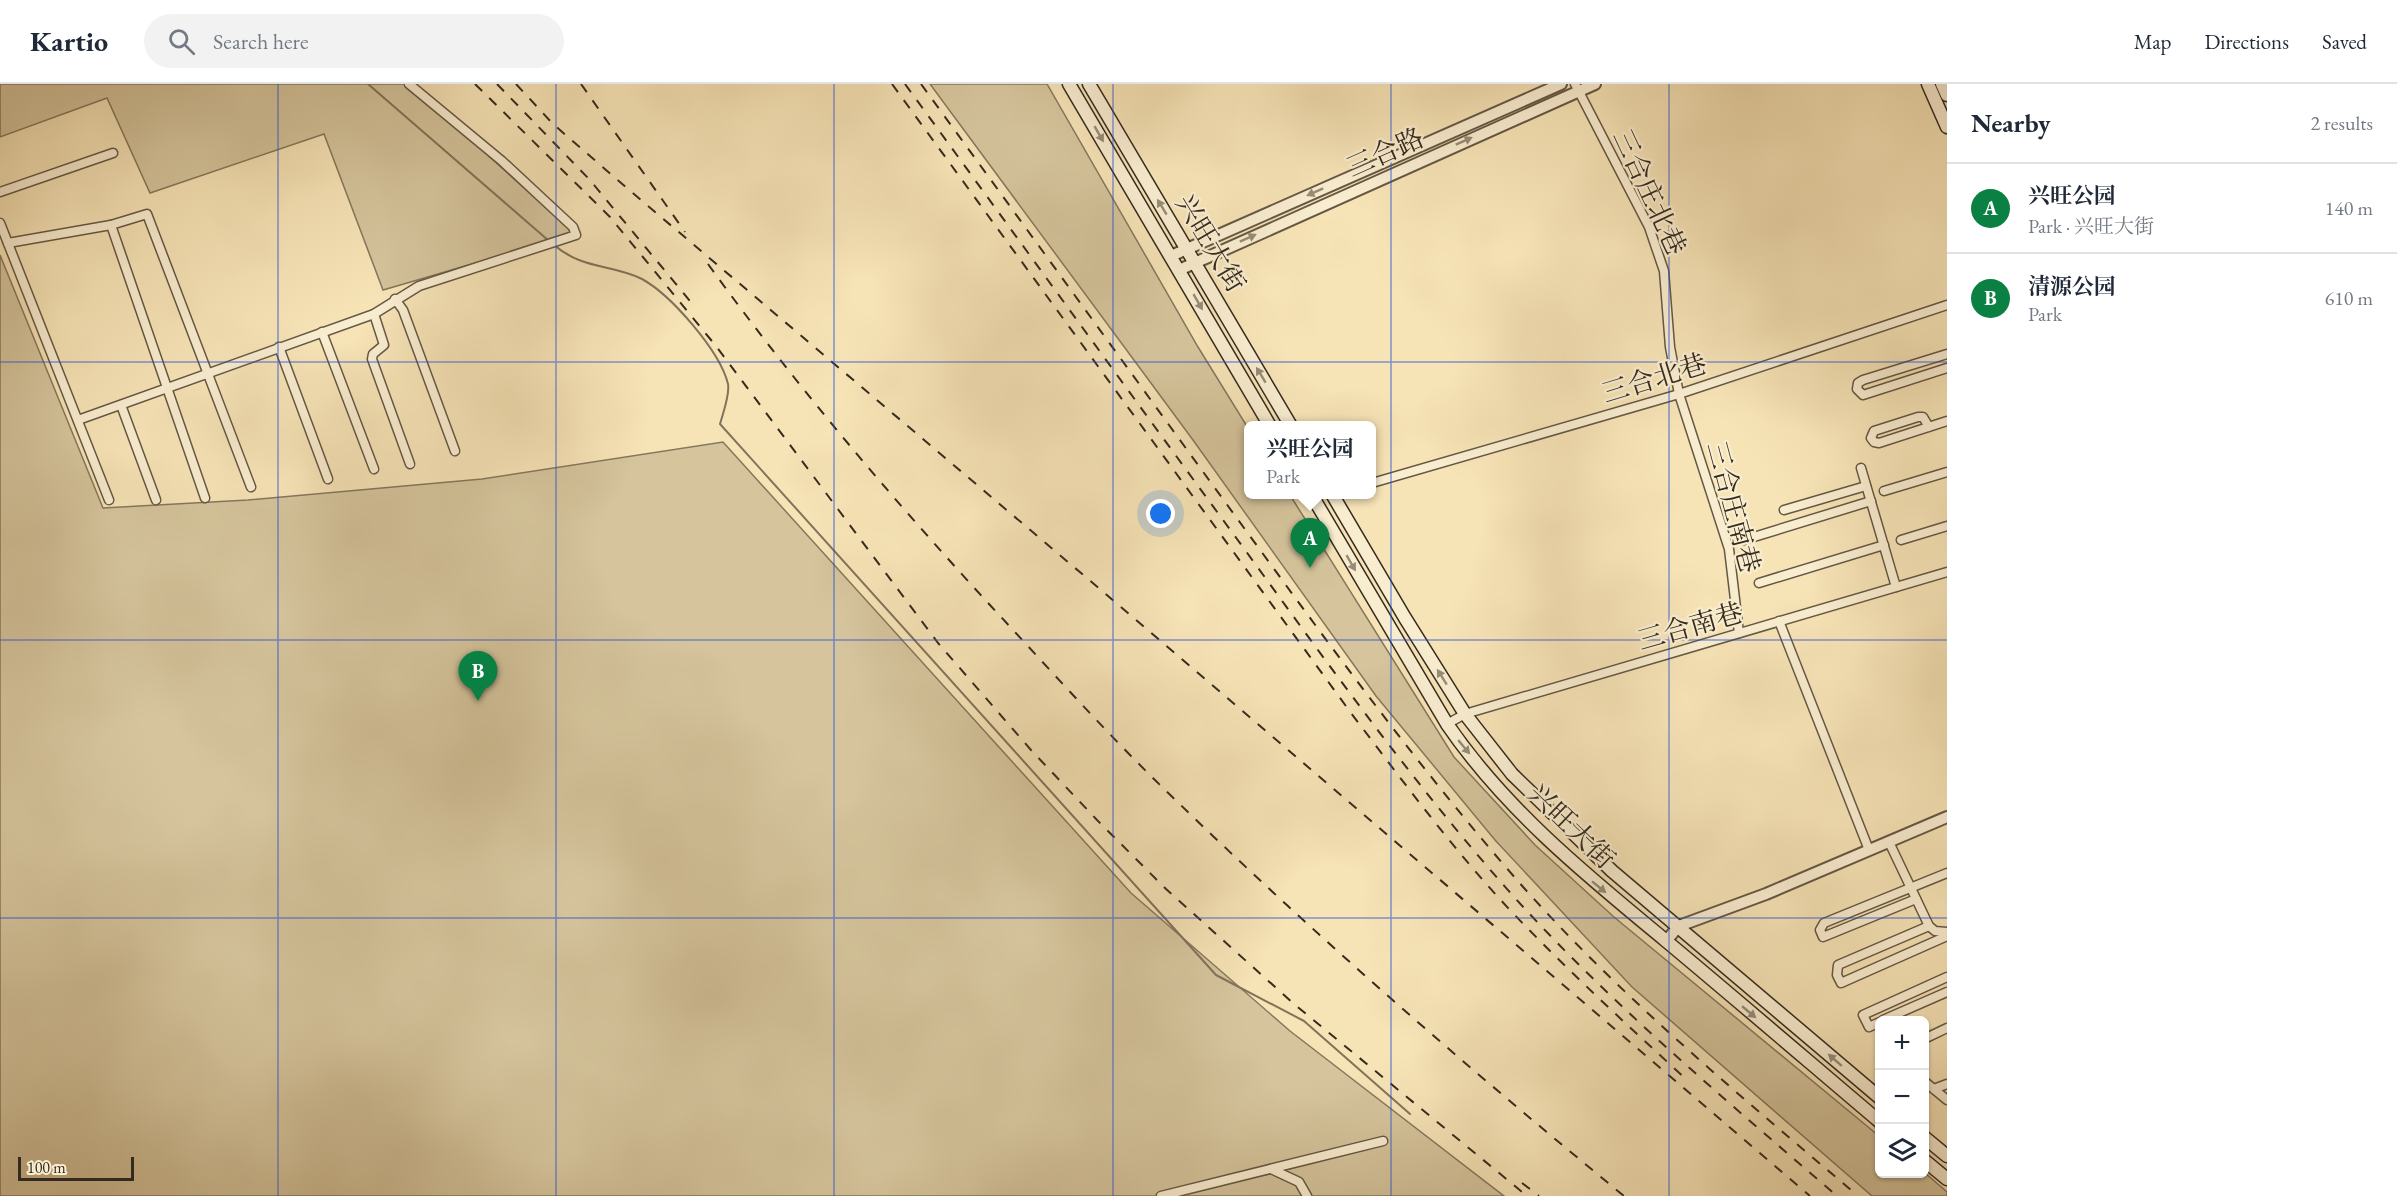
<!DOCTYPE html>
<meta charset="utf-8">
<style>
:root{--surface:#fff;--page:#f2f2f3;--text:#1f2937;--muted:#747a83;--line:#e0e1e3;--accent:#0b8043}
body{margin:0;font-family:"EB Garamond","Noto Serif SC",serif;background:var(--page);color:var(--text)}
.controls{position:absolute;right:18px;bottom:18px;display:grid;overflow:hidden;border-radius:9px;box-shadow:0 2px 4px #0004}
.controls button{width:54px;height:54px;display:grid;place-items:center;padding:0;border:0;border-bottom:2px solid var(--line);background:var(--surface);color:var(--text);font:30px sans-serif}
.scale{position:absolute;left:18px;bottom:15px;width:116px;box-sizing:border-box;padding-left:6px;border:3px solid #352a1e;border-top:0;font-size:16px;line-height:21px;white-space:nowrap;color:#352a1e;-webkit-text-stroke:4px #f9edd0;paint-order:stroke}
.you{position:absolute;left:1161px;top:430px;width:21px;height:21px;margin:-15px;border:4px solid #fff;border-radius:50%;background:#1a73e8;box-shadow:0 0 0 9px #1a73e833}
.badge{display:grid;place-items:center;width:39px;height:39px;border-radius:50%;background:var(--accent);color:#fff;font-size:20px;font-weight:700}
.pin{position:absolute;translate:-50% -50px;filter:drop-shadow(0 2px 3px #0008)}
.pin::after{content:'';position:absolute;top:32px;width:21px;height:18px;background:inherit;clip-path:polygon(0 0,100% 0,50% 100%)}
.popup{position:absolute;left:1244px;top:337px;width:132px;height:78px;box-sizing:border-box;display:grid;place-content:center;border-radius:9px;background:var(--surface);filter:drop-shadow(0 2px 4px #0005);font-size:20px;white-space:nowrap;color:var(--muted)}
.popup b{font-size:22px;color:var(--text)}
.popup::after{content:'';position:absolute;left:50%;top:100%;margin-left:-12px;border:12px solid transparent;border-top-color:var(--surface)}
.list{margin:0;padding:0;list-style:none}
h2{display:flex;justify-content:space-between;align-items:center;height:78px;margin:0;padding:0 24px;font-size:26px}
h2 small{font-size:20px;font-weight:400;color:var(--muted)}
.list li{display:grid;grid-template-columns:39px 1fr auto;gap:18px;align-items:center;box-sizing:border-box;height:90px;padding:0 24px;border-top:2px solid var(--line)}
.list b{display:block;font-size:22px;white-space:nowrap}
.list p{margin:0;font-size:20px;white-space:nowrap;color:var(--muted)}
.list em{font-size:20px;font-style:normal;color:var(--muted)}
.icon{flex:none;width:33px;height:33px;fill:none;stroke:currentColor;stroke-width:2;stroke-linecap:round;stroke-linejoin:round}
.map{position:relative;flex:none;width:1947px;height:1112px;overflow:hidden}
header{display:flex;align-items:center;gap:36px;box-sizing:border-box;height:84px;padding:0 30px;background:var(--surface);border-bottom:2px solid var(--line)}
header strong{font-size:28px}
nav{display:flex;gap:33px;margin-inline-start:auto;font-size:21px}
.search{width:420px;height:54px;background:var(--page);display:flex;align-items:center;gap:15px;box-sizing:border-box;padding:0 21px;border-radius:33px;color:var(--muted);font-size:22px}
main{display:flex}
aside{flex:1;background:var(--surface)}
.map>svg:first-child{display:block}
.green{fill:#d5c49c;stroke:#85775d;stroke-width:1.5}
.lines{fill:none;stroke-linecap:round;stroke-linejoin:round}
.stream{stroke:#81735a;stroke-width:2}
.minor-casing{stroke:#655844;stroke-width:11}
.tertiary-casing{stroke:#655844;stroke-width:14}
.secondary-casing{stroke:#352a1e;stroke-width:15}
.minor{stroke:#f9edd0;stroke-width:8}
.tertiary{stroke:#f9edd0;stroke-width:10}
.secondary{stroke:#f9edd0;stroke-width:12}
.rail{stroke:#352a1e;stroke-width:2;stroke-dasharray:10 10;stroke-linecap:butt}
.oneway{fill:#978c77}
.grid{fill:none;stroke:#1d4ed8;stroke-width:1.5;stroke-opacity:0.55}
.labels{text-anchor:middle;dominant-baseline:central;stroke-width:4.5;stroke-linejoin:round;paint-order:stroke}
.street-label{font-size:27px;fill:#352a1e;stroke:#f9edd0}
</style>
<header>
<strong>Kartio</strong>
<div class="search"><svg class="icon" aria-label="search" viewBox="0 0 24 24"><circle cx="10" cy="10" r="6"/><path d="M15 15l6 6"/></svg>Search here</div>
<nav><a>Map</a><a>Directions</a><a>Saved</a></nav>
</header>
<main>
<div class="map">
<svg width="1947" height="1112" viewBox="0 0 1947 1112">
<rect width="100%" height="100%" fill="#f6e3b6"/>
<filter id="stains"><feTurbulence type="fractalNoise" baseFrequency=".00333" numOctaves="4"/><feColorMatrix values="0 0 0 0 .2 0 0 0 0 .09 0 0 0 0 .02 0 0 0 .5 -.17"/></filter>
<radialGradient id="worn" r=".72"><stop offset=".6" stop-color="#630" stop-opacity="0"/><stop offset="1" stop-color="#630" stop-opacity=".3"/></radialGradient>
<g class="green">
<path d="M0 0H409L575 150 383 206 324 50 150 109 107 14 0 53Z"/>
<path d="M930 0H1047L1198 263 1248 344V410L1290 411 1454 673 1535 761 1614 833 1879 1052 1880 1090 1925 1089 1947 1108V1112H1872L1632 903 1495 756 1376 612 1193 356Z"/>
<path d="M0 171 103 424 248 416 482 395 723 358 1131 809 1290 947 1504 1112H0Z"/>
</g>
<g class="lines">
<g class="stream">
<path d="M368 0 549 157"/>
<path d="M553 160C582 186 612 180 642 195 671 211 720 267 728 300 730 311 723 329 720 340L1216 891 1304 937 1410 1030"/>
</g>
<defs>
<g id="minor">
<path d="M1575 0 1649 143 1664 187 1670 263 1679 310 1729 465 1739 549"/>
<path d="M0 108 113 69"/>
<path d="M0 139 109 416"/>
<path d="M111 141 205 414"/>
<path d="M8 159 111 141 147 130 251 403"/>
<path d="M395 215 403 226 455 367"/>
<path d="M374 230 384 261 373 270 372 275 410 380"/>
<path d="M322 248 374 385"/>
<path d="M279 263 328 395"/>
<path d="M1947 270 1863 296 1858 299 1857 305 1863 311 1947 284"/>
<path d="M121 321 156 416"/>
<path d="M78 336 374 230 419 202 576 151 573 143 502 77 409 0"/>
<path d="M1929 343 1923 333H1918L1874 347 1871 354 1874 358 1879 359 1947 337"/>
<path d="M1861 384 1896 503"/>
<path d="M1372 399 1679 310 1947 221"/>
<path d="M1884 407 1947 388"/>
<path d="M1784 426 1866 402"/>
<path d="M1744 456 1871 417"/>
<path d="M1901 456 1947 442"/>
<path d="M1759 499 1884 461"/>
<path d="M1779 537 1869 766"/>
<path d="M1447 640 1465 630 1947 488"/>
<path d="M1889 758 1929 842 1935 847 1947 848"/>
<path d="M1916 815 1823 853 1820 846 1824 839 1947 789"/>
<path d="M1929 842 1838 881 1837 891 1841 899 1947 852"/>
<path d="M1883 936 1947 908"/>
<path d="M1880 938 1869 943 1863 931 1947 893"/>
<path d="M1924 955 1947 944"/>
<path d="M1924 997 1947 1016"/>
<path d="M1934 1005 1947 1000"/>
<path d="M1271 1085 1299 1098 1307 1112"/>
<path d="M1161 1112 1383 1057"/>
</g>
<g id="tertiary">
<path d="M1171 172 1561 0"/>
<path d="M1179 186 1595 0"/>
<path d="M1666 857 1679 842 1766 810 1947 733"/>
</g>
<g id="secondary">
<path d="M1069 0 1270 342"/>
<path d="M1089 0 1291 342"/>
<path d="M1928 0 1947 43"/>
<path d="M1942 0 1947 11"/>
<path d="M1311 410 1447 640C1505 725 1586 791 1665 856 1737 916 1808 977 1880 1038"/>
<path d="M1332 410 1405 534 1465 630 1512 690 1612 787 1880 1014"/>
<path d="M1924 1053 1947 1072"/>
<path d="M1924 1076 1947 1095"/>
</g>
</defs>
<use href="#minor" class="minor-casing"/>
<use href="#tertiary" class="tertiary-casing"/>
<use href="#secondary" class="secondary-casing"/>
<use href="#minor" class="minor"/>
<use href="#tertiary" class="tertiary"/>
<use href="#secondary" class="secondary"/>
<g class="rail">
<path d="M475 0 610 133 716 262 938 559 1031 666 1097 736 1166 805 1294 920 1527 1112"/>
<path d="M497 0 589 95 690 217"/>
<path d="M516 0 553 40 628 105 1101 506 1810 1112"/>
<path d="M581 0 685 148"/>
<path d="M892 0 1351 629C1402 696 1452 764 1509 825 1566 885 1626 940 1687 996"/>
<path d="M905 0C1016 152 1126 304 1237 455 1326 577 1414 701 1515 814 1613 922 1727 1017 1837 1112"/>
<path d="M921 0C1026 144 1131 289 1236 433 1329 560 1420 686 1524 804 1625 917 1743 1014 1858 1112"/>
<path d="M708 180C794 299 889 411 989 520 1044 579 1098 640 1156 697 1305 843 1463 980 1624 1112"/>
<path d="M1522 1099 1539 1112"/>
</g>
</g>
<defs><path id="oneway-solid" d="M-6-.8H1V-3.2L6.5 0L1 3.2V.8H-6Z" transform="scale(1.5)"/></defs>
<g class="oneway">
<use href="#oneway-solid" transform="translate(1099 50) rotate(60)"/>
<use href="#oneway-solid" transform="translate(1464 57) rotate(-24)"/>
<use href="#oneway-solid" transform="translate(1315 108) rotate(156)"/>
<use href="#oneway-solid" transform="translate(1162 123) rotate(-121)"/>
<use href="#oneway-solid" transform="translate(1248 154) rotate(-24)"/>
<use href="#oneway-solid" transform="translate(1198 218) rotate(60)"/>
<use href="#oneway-solid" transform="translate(1261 291) rotate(-121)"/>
<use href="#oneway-solid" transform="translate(1351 479) rotate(60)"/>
<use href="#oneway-solid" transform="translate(1442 593) rotate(-122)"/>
<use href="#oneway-solid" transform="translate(1464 663) rotate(50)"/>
<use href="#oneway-solid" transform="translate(1599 803) rotate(39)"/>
<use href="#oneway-solid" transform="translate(1749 928) rotate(40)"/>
<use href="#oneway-solid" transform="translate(1835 976) rotate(-139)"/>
</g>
<path class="grid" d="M278 0V1112M556 0V1112M834 0V1112M1113 0V1112M1391 0V1112M1669 0V1112M0 278H1947M0 556H1947M0 834H1947"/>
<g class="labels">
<g class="street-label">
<text transform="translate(1385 68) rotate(-24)">三合路</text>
<text transform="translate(1650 108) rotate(65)">三合庄北巷</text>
<text transform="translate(1211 159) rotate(59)">兴旺大街</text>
<text transform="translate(1654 294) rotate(-17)">三合北巷</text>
<text transform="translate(1734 423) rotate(75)">三合庄南巷</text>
<text transform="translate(1690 542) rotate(-16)">三合南巷</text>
<text transform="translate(1572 742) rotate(44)">兴旺大街</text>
</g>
</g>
<rect width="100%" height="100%" filter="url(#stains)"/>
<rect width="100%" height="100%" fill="url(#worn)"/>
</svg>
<div class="controls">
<button>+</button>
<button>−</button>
<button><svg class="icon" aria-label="layers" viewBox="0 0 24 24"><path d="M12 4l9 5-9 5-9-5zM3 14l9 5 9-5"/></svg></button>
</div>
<div class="scale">100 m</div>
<div class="you"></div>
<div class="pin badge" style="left:1310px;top:484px">A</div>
<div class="popup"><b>兴旺公园</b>Park</div>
<div class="pin badge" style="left:478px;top:617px">B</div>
</div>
<aside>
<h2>Nearby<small>2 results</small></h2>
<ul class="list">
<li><span class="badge">A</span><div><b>兴旺公园</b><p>Park · 兴旺大街</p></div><em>140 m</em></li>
<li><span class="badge">B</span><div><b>清源公园</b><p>Park</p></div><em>610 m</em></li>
</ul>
</aside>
</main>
